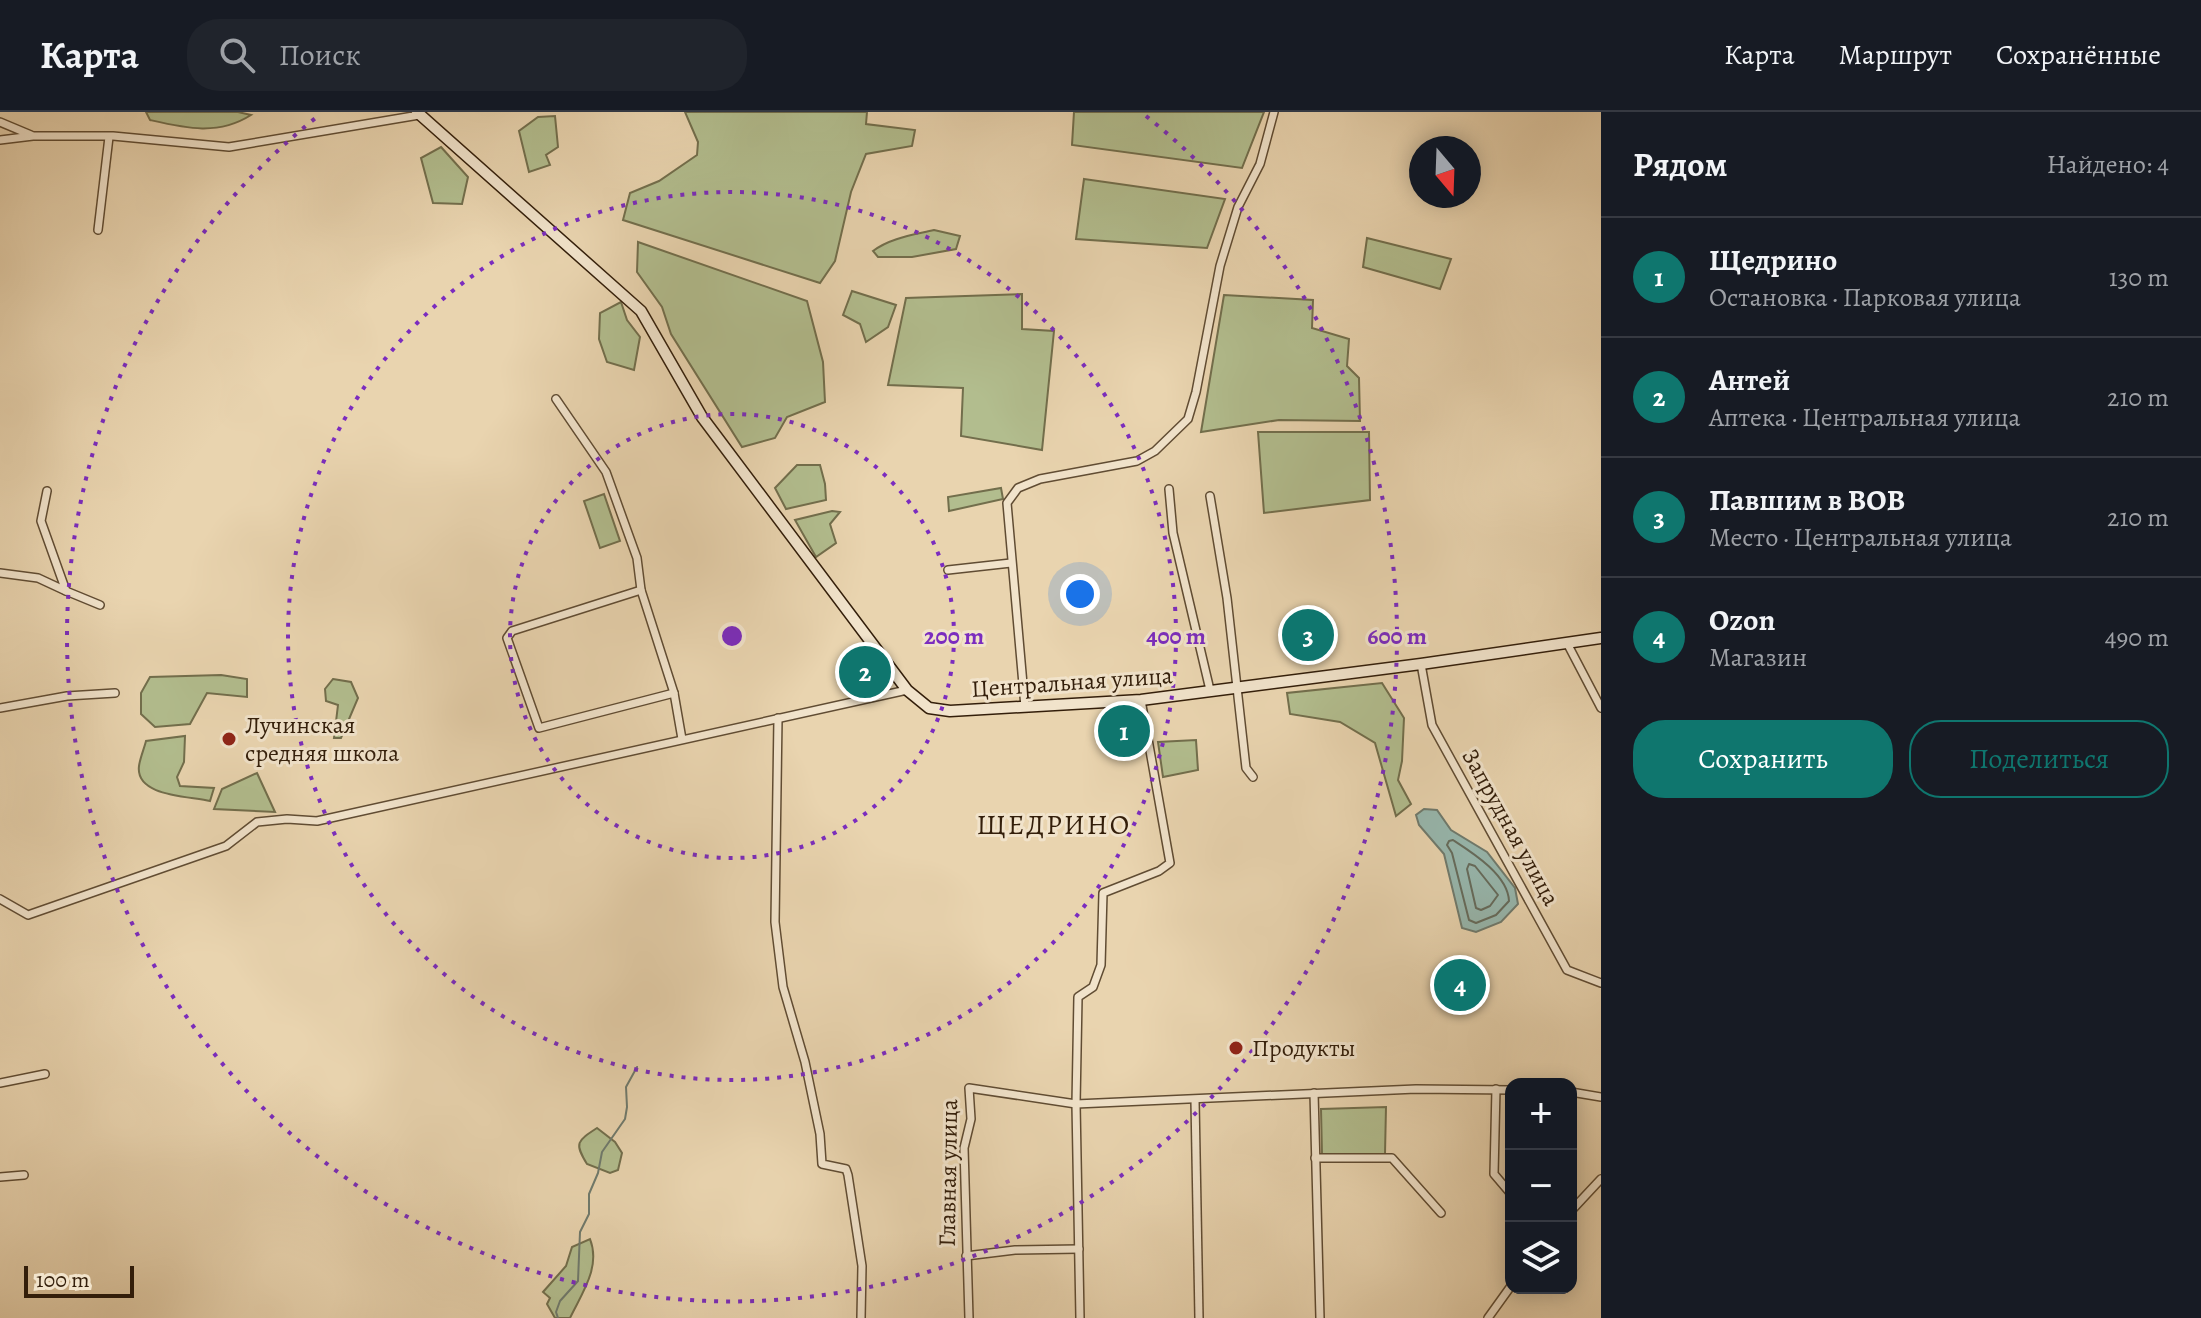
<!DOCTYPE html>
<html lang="ru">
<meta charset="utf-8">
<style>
:root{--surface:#171b24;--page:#20242c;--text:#f1f3f6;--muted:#9ea1a6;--line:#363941;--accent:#0f766e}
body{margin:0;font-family:Alegreya,serif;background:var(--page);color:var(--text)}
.controls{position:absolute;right:24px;bottom:24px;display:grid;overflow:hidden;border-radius:16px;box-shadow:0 4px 20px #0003}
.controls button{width:72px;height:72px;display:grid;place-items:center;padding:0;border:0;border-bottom:2px solid var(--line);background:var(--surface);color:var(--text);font:40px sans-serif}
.compass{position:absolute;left:1409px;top:24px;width:72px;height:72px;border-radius:50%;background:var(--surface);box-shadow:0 4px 20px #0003;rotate:161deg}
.scale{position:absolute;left:24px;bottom:20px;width:110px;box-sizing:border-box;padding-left:8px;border:4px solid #331e0a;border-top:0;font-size:22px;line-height:28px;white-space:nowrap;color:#331e0a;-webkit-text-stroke:6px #f1e3cb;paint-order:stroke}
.you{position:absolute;left:1080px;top:482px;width:28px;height:28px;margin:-20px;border:6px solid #fff;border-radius:50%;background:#1a73e8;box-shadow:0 0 0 12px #1a73e833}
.badge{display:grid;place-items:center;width:52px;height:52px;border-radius:50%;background:var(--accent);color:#fff;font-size:26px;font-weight:700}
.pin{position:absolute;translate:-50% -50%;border:4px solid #fff;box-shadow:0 2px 8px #0006}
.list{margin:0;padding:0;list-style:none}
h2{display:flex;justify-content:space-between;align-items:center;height:104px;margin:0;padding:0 32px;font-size:34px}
h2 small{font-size:26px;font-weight:400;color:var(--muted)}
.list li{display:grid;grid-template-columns:52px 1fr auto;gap:24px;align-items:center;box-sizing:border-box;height:120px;padding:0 32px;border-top:2px solid var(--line)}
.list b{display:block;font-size:30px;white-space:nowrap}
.list p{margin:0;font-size:26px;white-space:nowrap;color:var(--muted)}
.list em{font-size:26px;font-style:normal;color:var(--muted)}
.actions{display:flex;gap:16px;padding:24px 32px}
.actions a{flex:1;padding:18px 0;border:2px solid var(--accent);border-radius:32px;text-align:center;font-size:28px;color:var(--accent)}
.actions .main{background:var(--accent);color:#fff}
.icon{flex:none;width:44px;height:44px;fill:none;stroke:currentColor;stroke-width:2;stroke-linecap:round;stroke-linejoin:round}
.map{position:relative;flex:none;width:1601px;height:1206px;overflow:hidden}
header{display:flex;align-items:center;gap:48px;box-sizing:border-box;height:112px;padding:0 40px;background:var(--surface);border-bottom:2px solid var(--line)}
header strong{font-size:38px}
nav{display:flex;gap:44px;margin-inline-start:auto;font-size:28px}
.search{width:560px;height:72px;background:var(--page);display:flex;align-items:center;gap:20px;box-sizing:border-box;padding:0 28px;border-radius:32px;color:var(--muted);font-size:30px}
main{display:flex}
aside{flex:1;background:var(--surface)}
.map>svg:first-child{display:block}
.green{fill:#b2bd8e;stroke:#726e4c;stroke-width:2}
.water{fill:#97b8af;stroke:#6f7a6d;stroke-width:2}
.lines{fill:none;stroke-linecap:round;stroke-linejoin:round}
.shore{stroke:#656b5c;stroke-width:2}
.stream{stroke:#6f7a6d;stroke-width:2}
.street-casing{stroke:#604c33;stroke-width:10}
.secondary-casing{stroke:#331e0a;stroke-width:13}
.street{stroke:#f1e3cb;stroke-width:7}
.secondary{stroke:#f1e3cb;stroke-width:10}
.ring{fill:none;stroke:#7b2cbf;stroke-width:4;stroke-dasharray:4 8}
.poi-dot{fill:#8f2418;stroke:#f1e3cb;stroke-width:3}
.labels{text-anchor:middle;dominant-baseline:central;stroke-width:6;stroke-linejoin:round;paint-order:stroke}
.street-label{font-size:24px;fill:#331e0a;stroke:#f1e3cb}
.poi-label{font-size:24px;fill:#331e0a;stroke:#f1e3cb;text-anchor:start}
.quarter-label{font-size:28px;letter-spacing:2px;fill:#331e0a;stroke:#f1e3cb}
.centre{fill:#7b2cbf;stroke:#f1e3cb;stroke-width:4}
.ring-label{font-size:24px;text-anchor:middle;font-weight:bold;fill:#7b2cbf;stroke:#f1e3cb;stroke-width:6;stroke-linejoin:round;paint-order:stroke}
</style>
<header>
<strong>Карта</strong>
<div class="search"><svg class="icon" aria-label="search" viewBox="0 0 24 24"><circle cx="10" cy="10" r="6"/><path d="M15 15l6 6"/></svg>Поиск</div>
<nav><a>Карта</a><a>Маршрут</a><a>Сохранённые</a></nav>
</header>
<main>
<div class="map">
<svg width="1601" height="1206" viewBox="0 0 1601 1206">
<rect width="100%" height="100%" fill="#e9d4af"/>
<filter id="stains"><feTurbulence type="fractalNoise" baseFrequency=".0025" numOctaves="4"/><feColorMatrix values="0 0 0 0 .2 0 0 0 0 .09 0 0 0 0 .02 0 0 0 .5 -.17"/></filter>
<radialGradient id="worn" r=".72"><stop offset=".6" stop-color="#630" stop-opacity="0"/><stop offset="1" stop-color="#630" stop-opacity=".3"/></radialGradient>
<g class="green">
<path d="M146 0H238L251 3C218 24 185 16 150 8Z"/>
<path d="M685 0H867L866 12 915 18 912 34 866 42 851 80 835 149 820 171 623 108 630 81 659 69 697 43 698 30Z"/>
<path d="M1074 0H1264L1242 56 1072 33Z"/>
<path d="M555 4 558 35 546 43 550 53 529 60 519 19 538 5Z"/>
<path d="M441 35 468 65 462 92 433 91 421 46Z"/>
<path d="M1084 67 1225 87 1207 136 1076 127Z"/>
<path d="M934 118 960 124 956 137 912 145H878L873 139C890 126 913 123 934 118Z"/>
<path d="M1367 126 1451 147 1440 177 1363 155Z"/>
<path d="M638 130 807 189 823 250 825 290 787 305 775 326 742 335 671 222 662 195 637 160Z"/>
<path d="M852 179 896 193 888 215 866 230 860 212 843 203Z"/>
<path d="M1022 182V217L1054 219 1042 338 961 324 963 276 888 273 906 186Z"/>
<path d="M1224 183 1313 188 1312 216 1349 227 1347 254 1359 266 1360 309 1279 308 1201 320Z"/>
<path d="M621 190 627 208 640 225 634 258 607 250 599 227 600 201Z"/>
<path d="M1258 320H1369L1370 388 1264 401Z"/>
<path d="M797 353H820L825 372 826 388 786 397 775 376Z"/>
<path d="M1001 376 1003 387 949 399 948 385Z"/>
<path d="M604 382 620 429 600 436 584 389Z"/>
<path d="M832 399 840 400 830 412 836 431 816 445 795 408Z"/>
<path d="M221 563 247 567V585L207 581 190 612 155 615 141 602V581L150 565Z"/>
<path d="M333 567 351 570 358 586 341 626H334L338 593 326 589 325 577Z"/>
<path d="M1382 571 1404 606 1402 649 1398 668 1411 692 1396 704 1375 631 1340 610 1290 602 1287 581Z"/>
<path d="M185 624 184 650 177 665 180 674 214 676 210 689C190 684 135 685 139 654 140 646 144 637 146 629Z"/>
<path d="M1196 628 1198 658 1163 665 1158 630Z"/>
<path d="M257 661 275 700 214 697 222 677Z"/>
<path d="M1386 995 1385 1042 1322 1043 1321 997Z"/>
<path d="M597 1016 615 1030 622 1041 618 1058 610 1061 587 1052C574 1031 577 1029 597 1016Z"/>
<path d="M590 1127C601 1155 582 1181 570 1206H555L547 1192 550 1186 543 1180 566 1154 572 1135Z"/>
</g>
<path class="water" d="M1424 697 1437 698 1451 718 1487 740 1515 776 1518 792 1501 810 1476 820 1462 816 1444 742 1419 713 1416 703Z"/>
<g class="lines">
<g class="shore">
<path d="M1453 728C1473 741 1508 763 1509 789L1496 803 1476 811 1469 808 1452 741 1447 733 1449 729Z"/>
<path d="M1469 752 1475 754 1498 783 1490 794 1481 798 1476 796 1467 757Z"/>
</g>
<path class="stream" d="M558 1206 556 1200 560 1189 578 1169 580 1120 589 1102V1082L598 1061 602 1040 625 1007 627 995 626 975 637 955"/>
<defs>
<g id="street">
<path d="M0 10 31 23"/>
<path d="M0 28 33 24H113L229 35 419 3"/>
<path d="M98 118 109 25"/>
<path d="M556 287 606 360 637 446 641 478 674 581 682 627"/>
<path d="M1169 377 1173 421 1210 578"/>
<path d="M47 379 41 409 66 479 100 493"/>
<path d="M1210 384 1227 486 1246 656 1253 665"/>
<path d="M948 458 1011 451"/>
<path d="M0 461 38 466 66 479"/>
<path d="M641 478 512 519 507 526 539 616 674 581"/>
<path d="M1567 531 1601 596"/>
<path d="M1421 552 1432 613 1567 858 1601 871"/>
<path d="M1025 595 1007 391 1018 376 1040 367 1137 349 1155 339 1188 307 1196 280 1220 154 1238 95 1260 52 1274 0"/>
<path d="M0 596 67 584 115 581"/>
<path d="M778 606 775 810 783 875 805 950 820 1022 822 1052 846 1057 848 1063 862 1154 861 1206"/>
<path d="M0 787 28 803 226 734 257 710 287 707 317 709 907 578"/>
<path d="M0 971 45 962"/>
<path d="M1496 977 1494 1062 1511 1082"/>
<path d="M1571 980 1601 985"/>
<path d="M1314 981 1320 1206"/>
<path d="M1195 988 1199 1206"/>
<path d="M1315 1046H1392L1441 1101"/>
<path d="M0 1065 24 1063"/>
<path d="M1571 1099 1601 1067"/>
<path d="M966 1144 1015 1138 1079 1137"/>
<path d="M969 1206 964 1036 971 1007 969 976 1076 992 1416 977 1511 978"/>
<path d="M1080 1206 1076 992 1078 885 1093 875 1101 853 1103 781 1159 759 1170 751 1141 588"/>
<path d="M1488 1206 1511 1174"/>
</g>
<path id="secondary" d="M417 0 641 199 702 305 907 578 929 596 950 599 1141 588 1421 552 1601 526"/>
</defs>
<use href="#street" class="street-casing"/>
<use href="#secondary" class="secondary-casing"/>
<use href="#street" class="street"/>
<use href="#secondary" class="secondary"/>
</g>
<g class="ring">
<circle cx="732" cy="524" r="222"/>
<circle cx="732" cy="524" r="444"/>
<path d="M1146 4A665 665 0 1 1 318 4"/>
</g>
<g class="poi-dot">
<circle cx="229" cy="627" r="8"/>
<circle cx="1236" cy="936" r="8"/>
</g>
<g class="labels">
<g class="street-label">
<text transform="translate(1072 570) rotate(-4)">Центральная улица</text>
<text transform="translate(1511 715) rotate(61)">Запрудная улица</text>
<text transform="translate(948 1061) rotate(-89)">Главная улица</text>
</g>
<g class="poi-label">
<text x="245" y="613">Лучинская<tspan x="245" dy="28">средняя школа</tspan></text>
<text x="1252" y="936">Продукты</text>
</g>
<g class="quarter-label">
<text x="1054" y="713">ЩЕДРИНО</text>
</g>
</g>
<circle cx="732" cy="524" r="12" class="centre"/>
<g class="ring-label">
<text x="954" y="532">200 m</text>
<text x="1176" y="532">400 m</text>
<text x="1397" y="532">600 m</text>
</g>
<rect width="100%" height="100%" filter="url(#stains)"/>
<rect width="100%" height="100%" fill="url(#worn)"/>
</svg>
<div class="controls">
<button>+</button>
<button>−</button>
<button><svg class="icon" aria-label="layers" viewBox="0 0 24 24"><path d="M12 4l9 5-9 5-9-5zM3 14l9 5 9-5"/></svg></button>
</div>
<svg class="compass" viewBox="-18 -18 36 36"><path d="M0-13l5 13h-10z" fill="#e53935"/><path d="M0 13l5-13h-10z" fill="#9ea1a6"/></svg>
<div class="scale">100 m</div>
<div class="you"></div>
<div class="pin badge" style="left:1124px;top:619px">1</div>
<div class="pin badge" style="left:865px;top:560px">2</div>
<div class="pin badge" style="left:1308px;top:523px">3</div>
<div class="pin badge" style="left:1460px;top:873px">4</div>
</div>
<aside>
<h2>Рядом<small>Найдено: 4</small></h2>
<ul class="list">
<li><span class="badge">1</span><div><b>Щедрино</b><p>Остановка · Парковая улица</p></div><em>130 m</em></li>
<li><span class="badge">2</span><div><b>Антей</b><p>Аптека · Центральная улица</p></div><em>210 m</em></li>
<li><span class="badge">3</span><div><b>Павшим в ВОВ</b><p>Место · Центральная улица</p></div><em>210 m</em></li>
<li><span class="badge">4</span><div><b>Ozon</b><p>Магазин</p></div><em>490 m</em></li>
</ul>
<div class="actions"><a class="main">Сохранить</a><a>Поделиться</a></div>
</aside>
</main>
